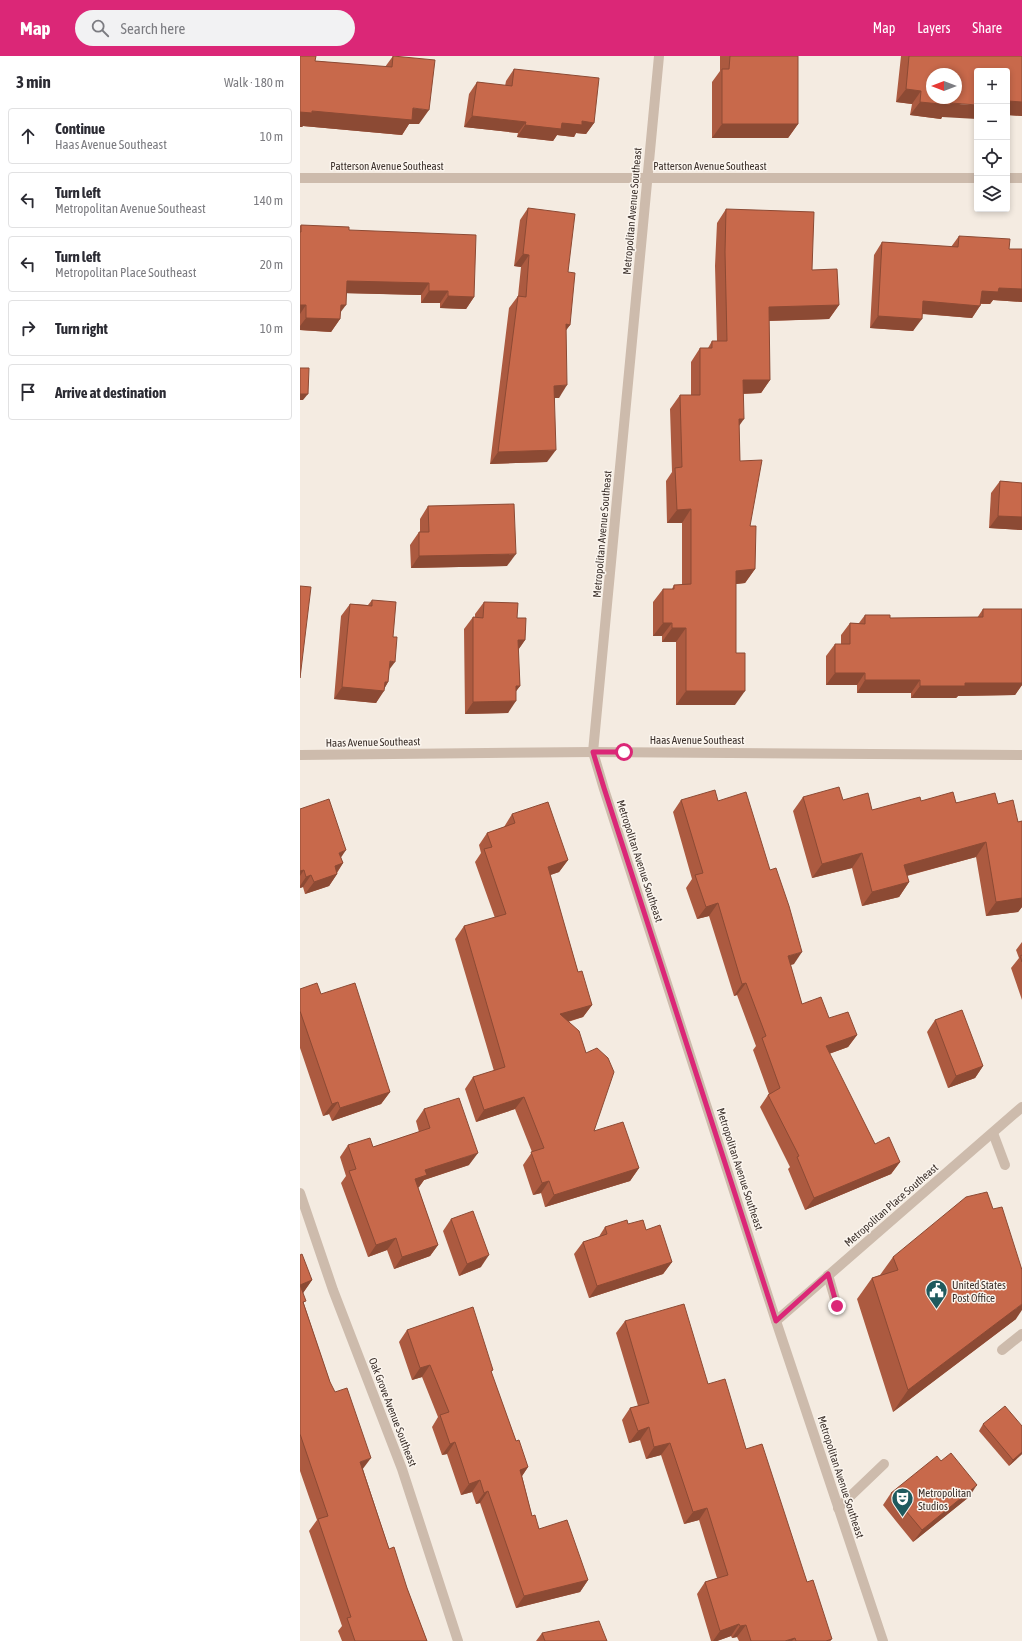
<!DOCTYPE html>
<meta charset="utf-8">
<style>
:root{--surface:#fff;--page:#f2f2f3;--text:#2b2b33;--muted:#7c7c81;--line:#e1e1e2;--accent:#db2777}
body{margin:0;font-family:"Asap Condensed",sans-serif;background:var(--page);color:var(--text)}
.controls{position:absolute;right:12px;top:12px;display:grid;overflow:hidden;border-radius:4px;box-shadow:0 2px 6px #0003}
.controls button{width:36px;height:36px;display:grid;place-items:center;padding:0;border:0;border-bottom:1px solid var(--line);background:var(--surface);color:var(--text);font:20px sans-serif}
.compass{position:absolute;left:626px;top:12px;width:36px;height:36px;border-radius:50%;background:var(--surface);box-shadow:0 2px 6px #0003;rotate:270deg}
.stop{position:absolute;width:12px;height:12px;margin:-9px;border:3px solid #db2777;border-radius:50%;background:#fff}
.stop.end{background:#db2777;border-color:#fff;box-shadow:0 1px 4px #0008}
.list{margin:0;padding:0;list-style:none}
h2{display:flex;justify-content:space-between;align-items:center;height:52px;margin:0;padding:0 16px;font-size:17px}
h2 small{font-size:13px;font-weight:400;color:var(--muted)}
.list li{display:grid;grid-template-columns:26px 1fr auto;gap:12px;align-items:center;box-sizing:border-box;height:56px;margin:0 8px 8px;padding:0 8px;border:1px solid var(--line);border-radius:4px}
.list b{display:block;font-size:15px;white-space:nowrap}
.list p{margin:0;font-size:13px;white-space:nowrap;color:var(--muted)}
.list em{font-size:13px;font-style:normal;color:var(--muted)}
.icon{flex:none;width:22px;height:22px;fill:none;stroke:currentColor;stroke-width:2;stroke-linecap:round;stroke-linejoin:round}
.map{position:relative;flex:none;width:722px;height:1585px;overflow:hidden}
header{display:flex;align-items:center;gap:24px;box-sizing:border-box;height:56px;padding:0 20px;background:var(--accent);color:#fff}
header strong{font-size:19px}
nav{display:flex;gap:22px;margin-inline-start:auto;font-size:14px}
.search{width:280px;height:36px;background:var(--page);display:flex;align-items:center;gap:10px;box-sizing:border-box;padding:0 14px;border-radius:22px;color:var(--muted);font-size:15px}
main{display:flex}
aside{flex:1;background:var(--surface)}
.map>svg:first-child{display:block}
.lines{fill:none;stroke-linecap:round;stroke-linejoin:round}
.service{stroke:#cdbbac;stroke-width:10}
.minor{stroke:#cdbbac;stroke-width:10}
.wall{fill:#ac5a40}
.shaded-wall{fill:#8c4a34}
.building{fill:#c8694b;stroke:#8c4a34;fill-rule:evenodd}
.route{stroke:#db2777;stroke-width:5}
.labels{text-anchor:middle;dominant-baseline:central;stroke-width:3;stroke-linejoin:round;paint-order:stroke}
.street-label{font-size:11px;fill:#3b302b;stroke:#fbf5ee}
.poi-label{font-size:11px;fill:#3b302b;stroke:#fbf5ee;text-anchor:start}
</style>
<header>
<strong>Map</strong>
<div class="search"><svg class="icon" aria-label="search" viewBox="0 0 24 24"><circle cx="10" cy="10" r="6"/><path d="M15 15l6 6"/></svg>Search here</div>
<nav><a>Map</a><a>Layers</a><a>Share</a></nav>
</header>
<main>
<aside>
<h2>3 min<small>Walk · 180 m</small></h2>
<ul class="list">
<li><svg class="icon" aria-label="ahead" viewBox="0 0 24 24"><path d="M12 20V5M6 11l6-6 6 6"/></svg><div><b>Continue</b><p>Haas Avenue Southeast</p></div><em>10 m</em></li>
<li><svg class="icon" aria-label="left" viewBox="0 0 24 24"><path d="M17 20v-9H6M10 6l-5 5 5 5"/></svg><div><b>Turn left</b><p>Metropolitan Avenue Southeast</p></div><em>140 m</em></li>
<li><svg class="icon" aria-label="left" viewBox="0 0 24 24"><path d="M17 20v-9H6M10 6l-5 5 5 5"/></svg><div><b>Turn left</b><p>Metropolitan Place Southeast</p></div><em>20 m</em></li>
<li><svg class="icon" aria-label="right" viewBox="0 0 24 24"><path d="M7 20v-9h11M14 6l5 5-5 5"/></svg><div><b>Turn right</b></div><em>10 m</em></li>
<li><svg class="icon" aria-label="arrive" viewBox="0 0 24 24"><path d="M6 21V4h12l-3 4 3 4H6"/></svg><div><b>Arrive at destination</b></div></li>
</ul>
</aside>
<div class="map">
<svg width="722" height="1585" viewBox="0 0 722 1585">
<rect width="100%" height="100%" fill="#f4ebe1"/>
<g class="lines">
<g class="service">
<path d="M693 1077 705 1109"/>
<path d="M528 1219 537 1250"/>
<path d="M702 1294 722 1278"/>
<path d="M538 1452 584 1408"/>
</g>
<g class="minor">
<path d="M359 0 293 696 304 733 476 1265 583 1585"/>
<path d="M0 122H677"/>
<path d="M707 122H722"/>
<path d="M0 699 293 696 722 699"/>
<path d="M0 1137 33 1234 102 1413 158 1585"/>
<path d="M476 1265 722 1051"/>
</g>
</g>
<g class="wall">
<path d="M0 0 15 5 85 11 93 0 119 68H109L102 79 3 70 2 71H0Z"/>
<path d="M420 0H498V68L488 82H412V26L420 15Z"/>
<path d="M601 0H722V60L707 59V15L642 61 641 63 610 59 612 48 596 46Z"/>
<path d="M214 13 294 67 286 78 276 77 274 81 257 79 253 85 217 81 218 77 164 71 169 38 177 26 205 30 206 25Z"/>
<path d="M228 152 268 216 270 269 266 274 259 342H255L247 406 190 408 209 252 218 240 221 211 214 210 220 164Z"/>
<path d="M426 153 512 214 539 249 529 263 469 265 470 324 461 337 443 338 439 369 440 405 450 470 455 513 445 527 436 528 435 649H376V586H362V580H353V546L363 533H372L374 529H382V467H367L366 425 372 416 370 353 380 339H391V306L400 292H408L412 285H417L415 210 417 167Z"/>
<path d="M1 169 49 174 174 241 166 253 140 252V247H121V239L46 237 40 257V263L31 276 0 274V170Z"/>
<path d="M659 180 709 193H722V246L693 244 690 248H681L672 262 622 258 613 275 570 272 574 199 582 186 651 191Z"/>
<path d="M700 425 722 427V474L689 472 691 437Z"/>
<path d="M128 450 207 510 111 512 110 489 119 476H120V463Z"/>
<path d="M72 544 89 613 88 626 76 647 34 643 41 560 50 548 68 549Z"/>
<path d="M184 546 217 562 225 584 218 594 220 630 216 635 208 657 165 658 164 573 173 561H175V558Z"/>
<path d="M683 553H722V629L715 639 658 640 656 642H611V637H557V629H526V600L535 588H541V579L550 567H559L565 559 590 562H677Z"/>
<path d="M503 741 543 744 572 754 621 745 698 748 718 766 722 765V851L718 856 686 860 676 801 607 820 609 826 599 841 562 850 552 812 512 822 493 755Z"/>
<path d="M381 744 418 745 494 908 490 909 502 948 529 962 557 979 548 991 529 998 575 1088 600 1106 591 1118 505 1154 488 1113 490 1111 460 1051 468 1039 469 1038 453 994 456 990 437 939 434 940 409 860 397 863 386 832 392 823 373 756Z"/>
<path d="M0 753 41 802 43 807 37 817V818L29 830 5 838 3 831 0 832Z"/>
<path d="M212 758 268 804 259 816 250 819 278 916 292 949 283 961 268 966 294 1075 339 1112 330 1125 245 1151 241 1137 233 1139 223 1109 232 1096 215 1053 176 1066 165 1033 173 1021 194 1015 155 883 164 870 195 862 175 806 181 797 179 789 187 777 204 771Z"/>
<path d="M722 886V944L711 912 719 902 716 894Z"/>
<path d="M0 933 21 938 90 1036 81 1048 32 1065 29 1058 23 1060 0 992Z"/>
<path d="M635 964 683 1010 675 1022 648 1032 627 976Z"/>
<path d="M124 1053 169 1109 124 1124 119 1131 118 1132 138 1189 130 1200 94 1213 87 1194 68 1201 41 1127 46 1120 40 1101 48 1089 73 1091 119 1076 116 1065Z"/>
<path d="M693 1153 716 1263 593 1356 557 1243 572 1222 580 1219 593 1201Z"/>
<path d="M151 1163 181 1211 159 1220 143 1175Z"/>
<path d="M328 1168 372 1206 363 1218 289 1242 274 1198 283 1186 298 1182 305 1171Z"/>
<path d="M0 1199 12 1224 3 1237 4 1248 30 1326 63 1413 89 1493 107 1532 127 1585H42L38 1575 42 1570 9 1475 17 1464 0 1415Z"/>
<path d="M325 1265 408 1328 446 1393 507 1526 531 1585H439L437 1581 432 1582 431 1580 417 1585H411L397 1538 405 1526 417 1522 399 1464 384 1468 361 1399 346 1403 340 1384 329 1387 322 1364 330 1352 338 1350 316 1277Z"/>
<path d="M107 1274 193 1314 191 1316 216 1385 228 1411 222 1420 232 1460 239 1473 288 1524 280 1536 216 1552 180 1447 176 1448 172 1436 161 1439 147 1398 142 1399 132 1371 138 1361 122 1321 112 1324 99 1286Z"/>
<path d="M683 1368 722 1398 709 1410 679 1375Z"/>
<path d="M591 1437 669 1441 613 1486 583 1449Z"/>
<path d="M242 1577 307 1585H236Z"/>
</g>
<g class="shaded-wall">
<path d="M606 33 621 35 612 48 596 46Z"/>
<path d="M708 45 722 46V60L707 59V46Z"/>
<path d="M620 46 677 49V63L642 61 641 63 610 59Z"/>
<path d="M113 52 129 54 119 68H109L102 79 3 70 2 71H0V56Z"/>
<path d="M172 60 226 66 218 77 164 71Z"/>
<path d="M282 65 294 67 286 78 276 77 274 81 257 79 253 85 217 81 225 69Z"/>
<path d="M422 68H498L488 82H412Z"/>
<path d="M223 198 229 199 221 211 214 210Z"/>
<path d="M47 225 129 227 121 239 38 237Z"/>
<path d="M699 232 722 233V246L693 244 690 248 673 247 682 235Z"/>
<path d="M129 235H148L140 247H121Z"/>
<path d="M148 240 174 241 166 253 140 252Z"/>
<path d="M623 245 680 250 672 262 614 257Z"/>
<path d="M0 249H6L0 258Z"/>
<path d="M41 249H46L37 261Z"/>
<path d="M539 249 529 263 459 265 469 251Z"/>
<path d="M578 260 622 263 613 275 570 272Z"/>
<path d="M6 262 40 263 31 276 0 274V270Z"/>
<path d="M266 268 270 269 261 281Z"/>
<path d="M443 324H470L461 337 433 338Z"/>
<path d="M267 329 259 342H246L254 330Z"/>
<path d="M0 338H8L3 344H0Z"/>
<path d="M439 363H444L434 377Z"/>
<path d="M256 394 247 406 190 408 198 396Z"/>
<path d="M391 453 382 467H367L377 454Z"/>
<path d="M698 460 722 461V474L689 472Z"/>
<path d="M216 498 207 510 111 512 119 500Z"/>
<path d="M455 513 445 527 427 529 436 515Z"/>
<path d="M363 567H372L362 580H353Z"/>
<path d="M372 572H386L376 586H362Z"/>
<path d="M218 584H225L216 597Z"/>
<path d="M90 605 95 606 86 618Z"/>
<path d="M535 617H565L557 629H526Z"/>
<path d="M565 624H620L611 637H557Z"/>
<path d="M85 626H88L83 635H84L76 647 34 643 42 631Z"/>
<path d="M665 627H722V629L715 639 658 640 656 642H611L620 630Z"/>
<path d="M216 630H220L211 642Z"/>
<path d="M386 635H445L435 649H376Z"/>
<path d="M216 645 208 657 165 658 173 646Z"/>
<path d="M686 786 676 801 594 823 604 809Z"/>
<path d="M46 794 38 806 39 797Z"/>
<path d="M562 797 552 812 512 822 522 808Z"/>
<path d="M268 804 259 816 239 823 248 811Z"/>
<path d="M43 807 35 819 37 818 29 830 5 838 14 826 35 810Z"/>
<path d="M4 814 0 820V815Z"/>
<path d="M11 819 3 831 0 832V830L6 821Z"/>
<path d="M609 826 599 841 562 850 572 836Z"/>
<path d="M722 842V851L718 856 686 860 696 846Z"/>
<path d="M418 847 409 860 397 863 406 851Z"/>
<path d="M502 896 494 908 479 912 488 900Z"/>
<path d="M446 927 437 939 434 940 442 928Z"/>
<path d="M292 949 283 961 251 970 260 958Z"/>
<path d="M557 979 548 991 517 1002 526 990Z"/>
<path d="M683 1010 675 1022 648 1032 656 1020Z"/>
<path d="M90 1036 81 1048 32 1065 40 1052Z"/>
<path d="M224 1041 215 1053 176 1066 184 1054Z"/>
<path d="M38 1046 29 1058 23 1060 32 1048Z"/>
<path d="M178 1097 169 1109 124 1124 119 1131 106 1135 115 1123 125 1114Z"/>
<path d="M600 1106 591 1118 505 1154 514 1142Z"/>
<path d="M339 1112 330 1125 245 1151 254 1139Z"/>
<path d="M249 1125 241 1137 233 1139 242 1127Z"/>
<path d="M96 1182 87 1194 68 1201 76 1189Z"/>
<path d="M138 1189 130 1200 94 1213 102 1201Z"/>
<path d="M189 1199 181 1211 159 1220 167 1208Z"/>
<path d="M372 1206 363 1218 289 1242 297 1230Z"/>
<path d="M12 1224 3 1237 0 1238V1229Z"/>
<path d="M722 1248V1254L716 1263 593 1356 608 1334Z"/>
<path d="M130 1309 122 1321 112 1324 120 1312Z"/>
<path d="M349 1371 340 1384 329 1387 338 1375Z"/>
<path d="M155 1386 147 1398 142 1399 150 1388Z"/>
<path d="M370 1387 361 1399 346 1403 354 1391Z"/>
<path d="M722 1396V1398L709 1410 713 1404Z"/>
<path d="M71 1402 62 1414 60 1406Z"/>
<path d="M228 1411 220 1423V1414Z"/>
<path d="M180 1424 172 1436 161 1439 169 1428Z"/>
<path d="M677 1429 669 1441 613 1486 622 1474Z"/>
<path d="M188 1435 180 1447 176 1448 184 1437Z"/>
<path d="M407 1452 399 1464 384 1468 393 1456Z"/>
<path d="M288 1524 280 1536 216 1552 224 1540Z"/>
<path d="M439 1568 431 1580 417 1585H413L420 1575Z"/>
<path d="M446 1569 437 1581 432 1582 440 1570Z"/>
<path d="M495 1582 492 1585H485Z"/>
</g>
<g class="building">
<path d="M0 0H16L15 5 92 11 93 0 135 4 129 54 113 52 112 64 12 55V57L0 56Z"/>
<path d="M430 0H498V68H422V13H429Z"/>
<path d="M609 0H722V46L708 45V51H707V15H677V49L651 47 650 49 620 46 621 35 606 33ZM632 18H656V42H632Z"/>
<path d="M214 13 299 22 294 67 282 65V69L262 67 261 73 225 69 226 66 172 60 177 26 212 30Z"/>
<path d="M228 152 275 158 268 216 275 217 270 269 266 268 267 329 254 330 256 394 198 396 218 240 226 241 229 199 223 198Z"/>
<path d="M426 153 514 156 512 214 537 213 539 249 469 251 470 324H443L444 363H439L440 405 462 404 450 470H456L455 513 436 515V597H445V635H386V572H372V567H363V533H374V529L391 528V453L377 454 375 412 382 411 380 339H400V292H412V285H427L425 196Z"/>
<path d="M1 169 49 171V174L176 179 174 241 148 240V235H129V227L47 225 46 249H41L40 263 6 262V249H0V176H1Z"/>
<path d="M659 180 710 183 709 193H722V233L699 232 698 236 682 235 680 250 623 245 622 263 578 260 582 186 658 191Z"/>
<path d="M0 312H9L8 338H0Z"/>
<path d="M700 425 722 427V461L698 460Z"/>
<path d="M214 448 216 498 119 500V476H129L128 450Z"/>
<path d="M0 530 11 531 0 622Z"/>
<path d="M72 544 96 546 93 581H97L95 606 90 605 88 626H85L84 635 42 631 50 548 72 550Z"/>
<path d="M184 546 218 547 217 562H226L225 584H218L220 630H216V645L173 646V561L183 562Z"/>
<path d="M683 553H722V627H665V630H620V624H565V617H535V588H550V567L565 568V559H590V562L683 561Z"/>
<path d="M539 731 543 744 568 737 572 754 620 741 621 745 653 736 656 747 695 737 698 748 713 744 718 766 722 765V842L696 846 686 786 604 809 609 826 572 836 562 797 522 808 503 741Z"/>
<path d="M415 734 418 745 446 736 470 814 476 812 489 850 502 896 488 900 502 948 521 941 529 962 548 956 557 979 526 990 575 1088 589 1081 600 1106 514 1142 497 1101 499 1100 468 1039 480 1032 462 982 466 980 446 927 442 928 418 847 406 851 395 819 403 817 381 744Z"/>
<path d="M29 743 46 794 39 797 43 807 35 810 37 818 14 826 11 819 6 821 4 814 0 815V753Z"/>
<path d="M248 746 268 804 248 811 278 916 282 915 292 949 260 958 279 975 286 997 297 992 308 1002 314 1016 294 1075 323 1066 339 1112 254 1139 249 1125 242 1127 231 1096 244 1092 224 1041 184 1054 173 1021 205 1011 164 870 206 858 184 793 192 791 187 777 215 767 212 758Z"/>
<path d="M722 899V906L720 900Z"/>
<path d="M17 927 21 938 55 927 90 1036 40 1052 38 1046 32 1048 0 955V933Z"/>
<path d="M662 954 683 1010 656 1020 635 964Z"/>
<path d="M159 1042 178 1097 125 1114 127 1119 115 1123 138 1189 102 1201 96 1182 76 1189 49 1115 56 1113 48 1089 70 1082 73 1091 130 1072 124 1053Z"/>
<path d="M687 1136 693 1153 702 1151 722 1214V1248L608 1334 572 1222 598 1214 593 1201 666 1141Z"/>
<path d="M173 1155 189 1199 167 1208 151 1163Z"/>
<path d="M327 1164 328 1168 343 1164 346 1174 360 1169 372 1206 297 1230 283 1186 307 1178 305 1171Z"/>
<path d="M2 1198 12 1224 0 1229V1199Z"/>
<path d="M0 1229 6 1245 3 1246 30 1326 35 1336 47 1332 71 1402 60 1406 89 1493 94 1491 107 1532 127 1585H55L47 1562 51 1561 18 1463 28 1460 0 1378Z"/>
<path d="M384 1248 408 1328 425 1323 446 1393 462 1388 507 1526 513 1524 532 1583 526 1585H496L495 1582 485 1585H451L446 1569 440 1570 439 1568 420 1575 405 1526 428 1519 407 1452 393 1456 370 1387 354 1391 349 1371 338 1375 330 1352 349 1347 325 1265Z"/>
<path d="M173 1251 193 1314 191 1315 216 1385 219 1384 228 1411 220 1414 232 1460 235 1459 239 1473 267 1464 288 1524 224 1540 188 1435 184 1437 180 1424 169 1428 155 1386 150 1388 140 1359 149 1356 130 1309 120 1312 107 1274Z"/>
<path d="M705 1350 722 1370V1396L713 1404 683 1368Z"/>
<path d="M651 1397 677 1429 622 1474 591 1437 637 1400 641 1405Z"/>
<path d="M299 1565 307 1585H245L242 1577Z"/>
</g>
<g class="lines">
<path class="route" d="M324 696H293L304 732 476 1265 528 1218 537 1250"/>
</g>
<defs>
<symbol id="civic-pin" viewBox="-11 -11 22 30"><path d="M0 17L-7.5 6A9.5 9.5 0 1 1 7.5 6Z" fill="#1f5a5e" stroke="#fbf5ee"/><path d="M-.6-6.5H3V-4.5H.6V-3L4-1V1h2V6H-6V1h2V-1L-.6-3ZM-1.2 2.5V6h2.4V2.5Z" fill="#fff"/></symbol>
<symbol id="theatre-pin" viewBox="-11 -11 22 30"><path d="M0 17L-7.5 6A9.5 9.5 0 1 1 7.5 6Z" fill="#1f5a5e" stroke="#fbf5ee"/><path d="M-5-5.5Q0-4 5-5.5V0Q5 5 0 6Q-5 5-5 0ZM-3.3-2.5H-1v1.5H-3.3ZM1-2.5H3.3v1.5H1ZM-2.8 1Q0 5.5 2.8 1Z" fill="#fff"/></symbol>
</defs>
<g fill-rule="evenodd">
<use href="#civic-pin" x="624" y="1222" width="25" height="34"/>
<use href="#theatre-pin" x="590" y="1430" width="25" height="34"/>
</g>
<g class="labels">
<g class="street-label">
<text x="87" y="110">Patterson Avenue Southeast</text>
<text x="410" y="110">Patterson Avenue Southeast</text>
<text transform="translate(332 155) rotate(-85)">Metropolitan Avenue Southeast</text>
<text transform="translate(302 478) rotate(-85)">Metropolitan Avenue Southeast</text>
<text x="397" y="684">Haas Avenue Southeast</text>
<text transform="translate(73 686) rotate(-1)">Haas Avenue Southeast</text>
<text transform="translate(340 805) rotate(72)">Metropolitan Avenue Southeast</text>
<text transform="translate(440 1113) rotate(72)">Metropolitan Avenue Southeast</text>
<text transform="translate(591 1149) rotate(-41)">Metropolitan Place Southeast</text>
<text transform="translate(93 1356) rotate(69)">Oak Grove Avenue Southeast</text>
<text transform="translate(541 1421) rotate(72)">Metropolitan Avenue Southeast</text>
</g>
<g class="poi-label">
<text x="652" y="1229">United States<tspan x="652" dy="13">Post Office</tspan></text>
<text x="618" y="1437">Metropolitan<tspan x="618" dy="13">Studios</tspan></text>
</g>
</g>
</svg>
<div class="controls">
<button>+</button>
<button>−</button>
<button><svg class="icon" aria-label="locate" viewBox="0 0 24 24"><circle cx="12" cy="12" r="6"/><path d="M12 2v4M12 18v4M2 12h4M18 12h4"/></svg></button>
<button><svg class="icon" aria-label="layers" viewBox="0 0 24 24"><path d="M12 4l9 5-9 5-9-5zM3 14l9 5 9-5"/></svg></button>
</div>
<svg class="compass" viewBox="-18 -18 36 36"><path d="M0-13l5 13h-10z" fill="#e53935"/><path d="M0 13l5-13h-10z" fill="#7c7c81"/></svg>
<div class="stop" style="left:324px;top:696px"></div>
<div class="stop end" style="left:537px;top:1250px"></div>
</div>
</main>
